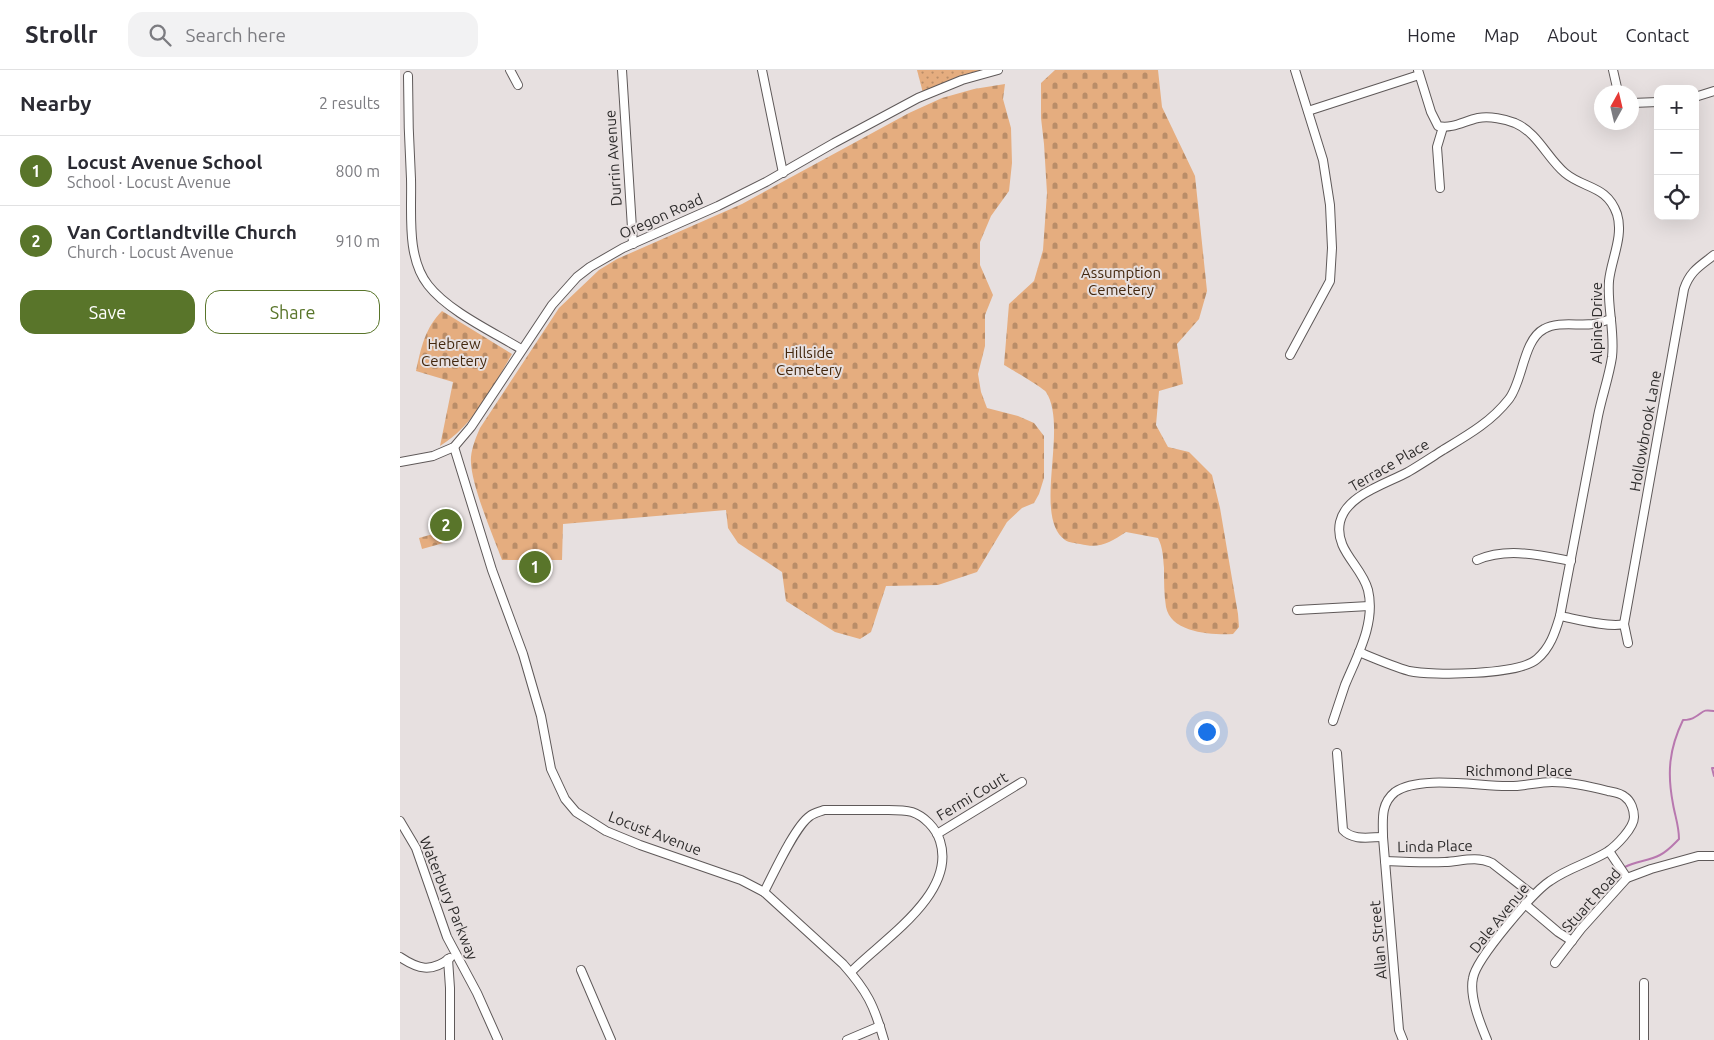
<!DOCTYPE html>
<meta charset="utf-8">
<style>
:root{--surface:#fff;--page:#f2f2f3;--text:#2b2b33;--muted:#7c7c81;--line:#e1e1e2;--accent:#59752a}
body{margin:0;font-family:Ubuntu,sans-serif;background:var(--page);color:var(--text)}
.controls{position:absolute;right:15px;top:15px;display:grid;overflow:hidden;border-radius:10px;box-shadow:0 5px 20px #0002}
.controls button{width:45px;height:45px;display:grid;place-items:center;padding:0;border:0;border-bottom:1px solid var(--line);background:var(--surface);color:var(--text);font:25px sans-serif}
.compass{position:absolute;left:1194px;top:15px;width:45px;height:45px;border-radius:50%;background:var(--surface);box-shadow:0 5px 20px #0002;rotate:8deg}
.you{position:absolute;left:806px;top:661px;width:18px;height:18px;margin:-12px;border:4px solid #fff;border-radius:50%;background:#1a73e8;box-shadow:0 0 0 8px #1a73e833}
.badge{display:grid;place-items:center;width:32px;height:32px;border-radius:50%;background:var(--accent);color:#fff;font-size:16px;font-weight:700}
.pin{position:absolute;translate:-50% -50%;border:2px solid #fff;box-shadow:0 1px 5px #0006}
.list{margin:0;padding:0;list-style:none}
h2{display:flex;justify-content:space-between;align-items:center;height:65px;margin:0;padding:0 20px;font-size:21px}
h2 small{font-size:16px;font-weight:400;color:var(--muted)}
.list li{display:grid;grid-template-columns:32px 1fr auto;gap:15px;align-items:center;box-sizing:border-box;height:70px;padding:0 20px;border-top:1px solid var(--line)}
.list b{display:block;font-size:19px;white-space:nowrap}
.list p{margin:0;font-size:16px;white-space:nowrap;color:var(--muted)}
.list em{font-size:16px;font-style:normal;color:var(--muted)}
.actions{display:flex;gap:10px;padding:15px 20px}
.actions a{flex:1;padding:11px 0;border:1px solid var(--accent);border-radius:15px;text-align:center;font-size:18px;color:var(--accent)}
.actions .main{background:var(--accent);color:#fff}
.icon{flex:none;width:28px;height:28px;fill:none;stroke:currentColor;stroke-width:2;stroke-linecap:round;stroke-linejoin:round}
.map{position:relative;flex:none;width:1314px;height:970px;overflow:hidden}
header{display:flex;align-items:center;gap:30px;box-sizing:border-box;height:70px;padding:0 25px;background:var(--surface);border-bottom:1px solid var(--line)}
header strong{font-size:24px}
nav{display:flex;gap:28px;margin-inline-start:auto;font-size:18px}
.search{width:350px;height:45px;background:var(--page);display:flex;align-items:center;gap:12px;box-sizing:border-box;padding:0 18px;border-radius:15px;color:var(--muted);font-size:19px}
main{display:flex}
aside{flex:1;background:var(--surface)}
.map>svg:first-child{display:block}
.grass{fill:url(#grass-dots)}
.cemetery{fill:url(#cemetery-stones)}
.lines{fill:none;stroke-linecap:round;stroke-linejoin:round}
.stream{stroke:#b878af;stroke-width:2}
.minor-casing{stroke:#5f5959;stroke-width:10}
.minor{stroke:#fff;stroke-width:8}
.labels{text-anchor:middle;dominant-baseline:central;stroke-width:4;stroke-linejoin:round;paint-order:stroke}
.street-label{font-size:15px;fill:#2e2c2c;stroke:#e7e0e0}
.park-label{font-size:15px;fill:#42270e;stroke:#e7e0e0}
</style>
<header>
<strong>Strollr</strong>
<div class="search"><svg class="icon" aria-label="search" viewBox="0 0 24 24"><circle cx="10" cy="10" r="6"/><path d="M15 15l6 6"/></svg>Search here</div>
<nav><a>Home</a><a>Map</a><a>About</a><a>Contact</a></nav>
</header>
<main>
<aside>
<h2>Nearby<small>2 results</small></h2>
<ul class="list">
<li><span class="badge">1</span><div><b>Locust Avenue School</b><p>School · Locust Avenue</p></div><em>800 m</em></li>
<li><span class="badge">2</span><div><b>Van Cortlandtville Church</b><p>Church · Locust Avenue</p></div><em>910 m</em></li>
</ul>
<div class="actions"><a class="main">Save</a><a>Share</a></div>
</aside>
<div class="map">
<svg width="1314" height="970" viewBox="0 0 1314 970">
<defs>
<pattern id="grass-dots" width="8" height="8" patternUnits="userSpaceOnUse" patternTransform="scale(1.25)"><rect width="8" height="8" fill="#e5ad7f"/><path d="M2 2h.1M6 6h.1" fill="none" stroke="#ba8d68" stroke-width="1.8" stroke-linecap="round"/></pattern>
<pattern id="cemetery-stones" width="16" height="16" patternUnits="userSpaceOnUse" patternTransform="scale(1.25)"><rect width="16" height="16" fill="#e5ad7f"/><path d="M2 7V4a2 2 0 0 1 4 0v3zM10 15v-3a2 2 0 0 1 4 0v3z" fill="#ba8d68"/></pattern>
</defs>
<rect width="100%" height="100%" fill="#e7e0e0"/>
<path class="grass" d="M517 0H597L523 23Z"/>
<g class="cemetery">
<path d="M655 0H758L762 37 795 106 807 221 799 249 777 274 783 314 759 321 756 355 768 377 789 382 812 405 820 438 838 544 839 557 833 564C812 565 771 563 766 537 764 525 764 511 764 498 763 487 763 478 758 468L726 462C709 473 700 479 680 474 676 473 669 473 665 470 632 446 669 357 646 322 643 318 611 299 604 295L609 234 634 211 643 180 647 123 644 74 641 48V13Z"/>
<path d="M605 14 603 29 611 58 612 93 609 121 591 146 580 172V195L593 225 585 245V276L578 304 581 322 587 338 618 346 634 353 644 366V408L639 424 634 433 622 438 607 452 577 502 538 515 486 516 471 562 460 569 435 562 386 531 382 502 338 473 328 458 326 440 163 454 162 490H102C93 465 69 411 71 387 72 377 76 367 80 358L159 238 199 200 217 189 342 134 509 43 542 28 574 19Z"/>
<path d="M42 241 112 284C92 318 74 355 40 376L53 312 16 301C21 278 25 258 42 241Z"/>
<path d="M54 458 58 469 22 479 19 468Z"/>
</g>
<g class="lines">
<g class="stream">
<path d="M1314 698H1312L1314 706"/>
<path d="M1225 797C1236 791 1249 791 1260 785 1268 781 1273 775 1279 769 1279 756 1275 746 1273 734 1267 703 1269 679 1283 650 1286 650 1292 649 1295 647 1304 642 1302 639 1314 641"/>
</g>
<defs>
<g id="minor">
<path d="M110 0 118 15"/>
<path d="M222 0 233 174"/>
<path d="M362 0 383 103"/>
<path d="M1213 0 1218 22"/>
<path d="M8 6C8 41 9 75 11 109 12 142 6 187 28 215 48 241 93 262 121 279"/>
<path d="M1295 27 1314 21"/>
<path d="M1232 33 1258 32"/>
<path d="M908 41 1019 5"/>
<path d="M1040 118 1037 77 1043 57"/>
<path d="M890 285 930 211 932 178 930 135 923 90 895 0"/>
<path d="M54 377 92 500 123 584 141 646 151 699 165 729 176 742 206 761 240 775 341 810 364 822 443 894C467 921 474 935 484 970"/>
<path d="M0 392 33 386 54 377 71 357 152 235 177 207 190 197 223 178 318 136 366 112 434 73 518 28 562 10 598 0"/>
<path d="M1077 490C1107 477 1139 485 1171 491"/>
<path d="M897 540 969 536"/>
<path d="M1160 546C1176 549 1210 558 1224 554"/>
<path d="M1228 573 1224 554 1284 219C1290 201 1300 196 1314 185"/>
<path d="M959 582C976 589 992 596 1009 601 1033 606 1119 605 1137 589 1150 578 1155 563 1160 546 1173 479 1185 413 1198 346 1202 326 1209 307 1212 287 1215 262 1207 236 1209 211 1211 190 1224 166 1217 144 1207 115 1184 119 1165 103 1147 88 1138 63 1115 53 1105 49 1090 46 1078 48 1064 51 1053 59 1038 56L1031 42 1018 0"/>
<path d="M933 651C937 639 941 627 945 615 957 586 976 553 968 520 962 496 934 480 940 452 946 425 986 414 1008 402 1020 395 1032 387 1043 380 1068 365 1091 352 1109 329 1123 311 1123 270 1144 259 1158 251 1178 256 1193 254 1199 253 1205 251 1211 249"/>
<path d="M937 683 943 760C953 771 970 767 983 767"/>
<path d="M0 751 16 778 47 867 77 923 98 970"/>
<path d="M537 764 622 712"/>
<path d="M1209 781 1227 808"/>
<path d="M985 791C1005 792 1025 793 1045 792 1062 791 1076 786 1092 793L1133 825"/>
<path d="M364 822C373 805 395 756 410 746 414 743 419 742 424 740 442 740 460 740 477 740 489 740 501 739 512 742 524 746 536 758 540 771 557 824 482 870 451 902"/>
<path d="M1125 834 1158 862 1172 871"/>
<path d="M0 887C18 899 31 903 50 888"/>
<path d="M48 889 50 918V970"/>
<path d="M1155 893 1181 859 1227 808 1251 799 1298 786H1314"/>
<path d="M181 900 211 970"/>
<path d="M447 970 480 956"/>
<path d="M1003 970 999 960 983 767C983 751 980 734 995 722 1019 705 1077 716 1107 716 1122 717 1137 712 1152 712 1172 712 1189 716 1208 721 1213 722 1221 723 1225 727 1231 731 1234 740 1234 747 1234 758 1216 776 1207 782 1189 793 1168 798 1150 811 1133 822 1076 889 1073 908 1069 926 1080 953 1087 970"/>
<path d="M1244 970V913"/>
</g>
</defs>
<use href="#minor" class="minor-casing"/>
<use href="#minor" class="minor"/>
</g>
<g class="labels">
<g class="street-label">
<text transform="translate(213 88) rotate(-94)">Durrin Avenue</text>
<text transform="translate(261 146) rotate(-24)">Oregon Road</text>
<text transform="translate(1196 253) rotate(-90)">Alpine Drive</text>
<text transform="translate(1245 361) rotate(-80)">Hollowbrook Lane</text>
<text transform="translate(989 395) rotate(-30)">Terrace Place</text>
<text x="1119" y="700">Richmond Place</text>
<text transform="translate(572 726) rotate(-31)">Fermi Court</text>
<text transform="translate(255 763) rotate(21)">Locust Avenue</text>
<text transform="translate(1035 776) rotate(-1)">Linda Place</text>
<text transform="translate(49 828) rotate(68)">Waterbury Parkway</text>
<text transform="translate(1191 830) rotate(-48)">Stuart Road</text>
<text transform="translate(1099 848) rotate(-51)">Dale Avenue</text>
<text transform="translate(978 870) rotate(-95)">Allan Street</text>
</g>
<g class="park-label">
<text x="721" y="202">Assumption<tspan x="721" dy="17">Cemetery</tspan></text>
<text x="54" y="273">Hebrew<tspan x="54" dy="17">Cemetery</tspan></text>
<text x="409" y="282">Hillside<tspan x="409" dy="17">Cemetery</tspan></text>
</g>
</g>
</svg>
<div class="controls">
<button>+</button>
<button>−</button>
<button><svg class="icon" aria-label="locate" viewBox="0 0 24 24"><circle cx="12" cy="12" r="6"/><path d="M12 2v4M12 18v4M2 12h4M18 12h4"/></svg></button>
</div>
<svg class="compass" viewBox="-18 -18 36 36"><path d="M0-13l5 13h-10z" fill="#e53935"/><path d="M0 13l5-13h-10z" fill="#7c7c81"/></svg>
<div class="you"></div>
<div class="pin badge" style="left:135px;top:497px">1</div>
<div class="pin badge" style="left:46px;top:455px">2</div>
</div>
</main>
